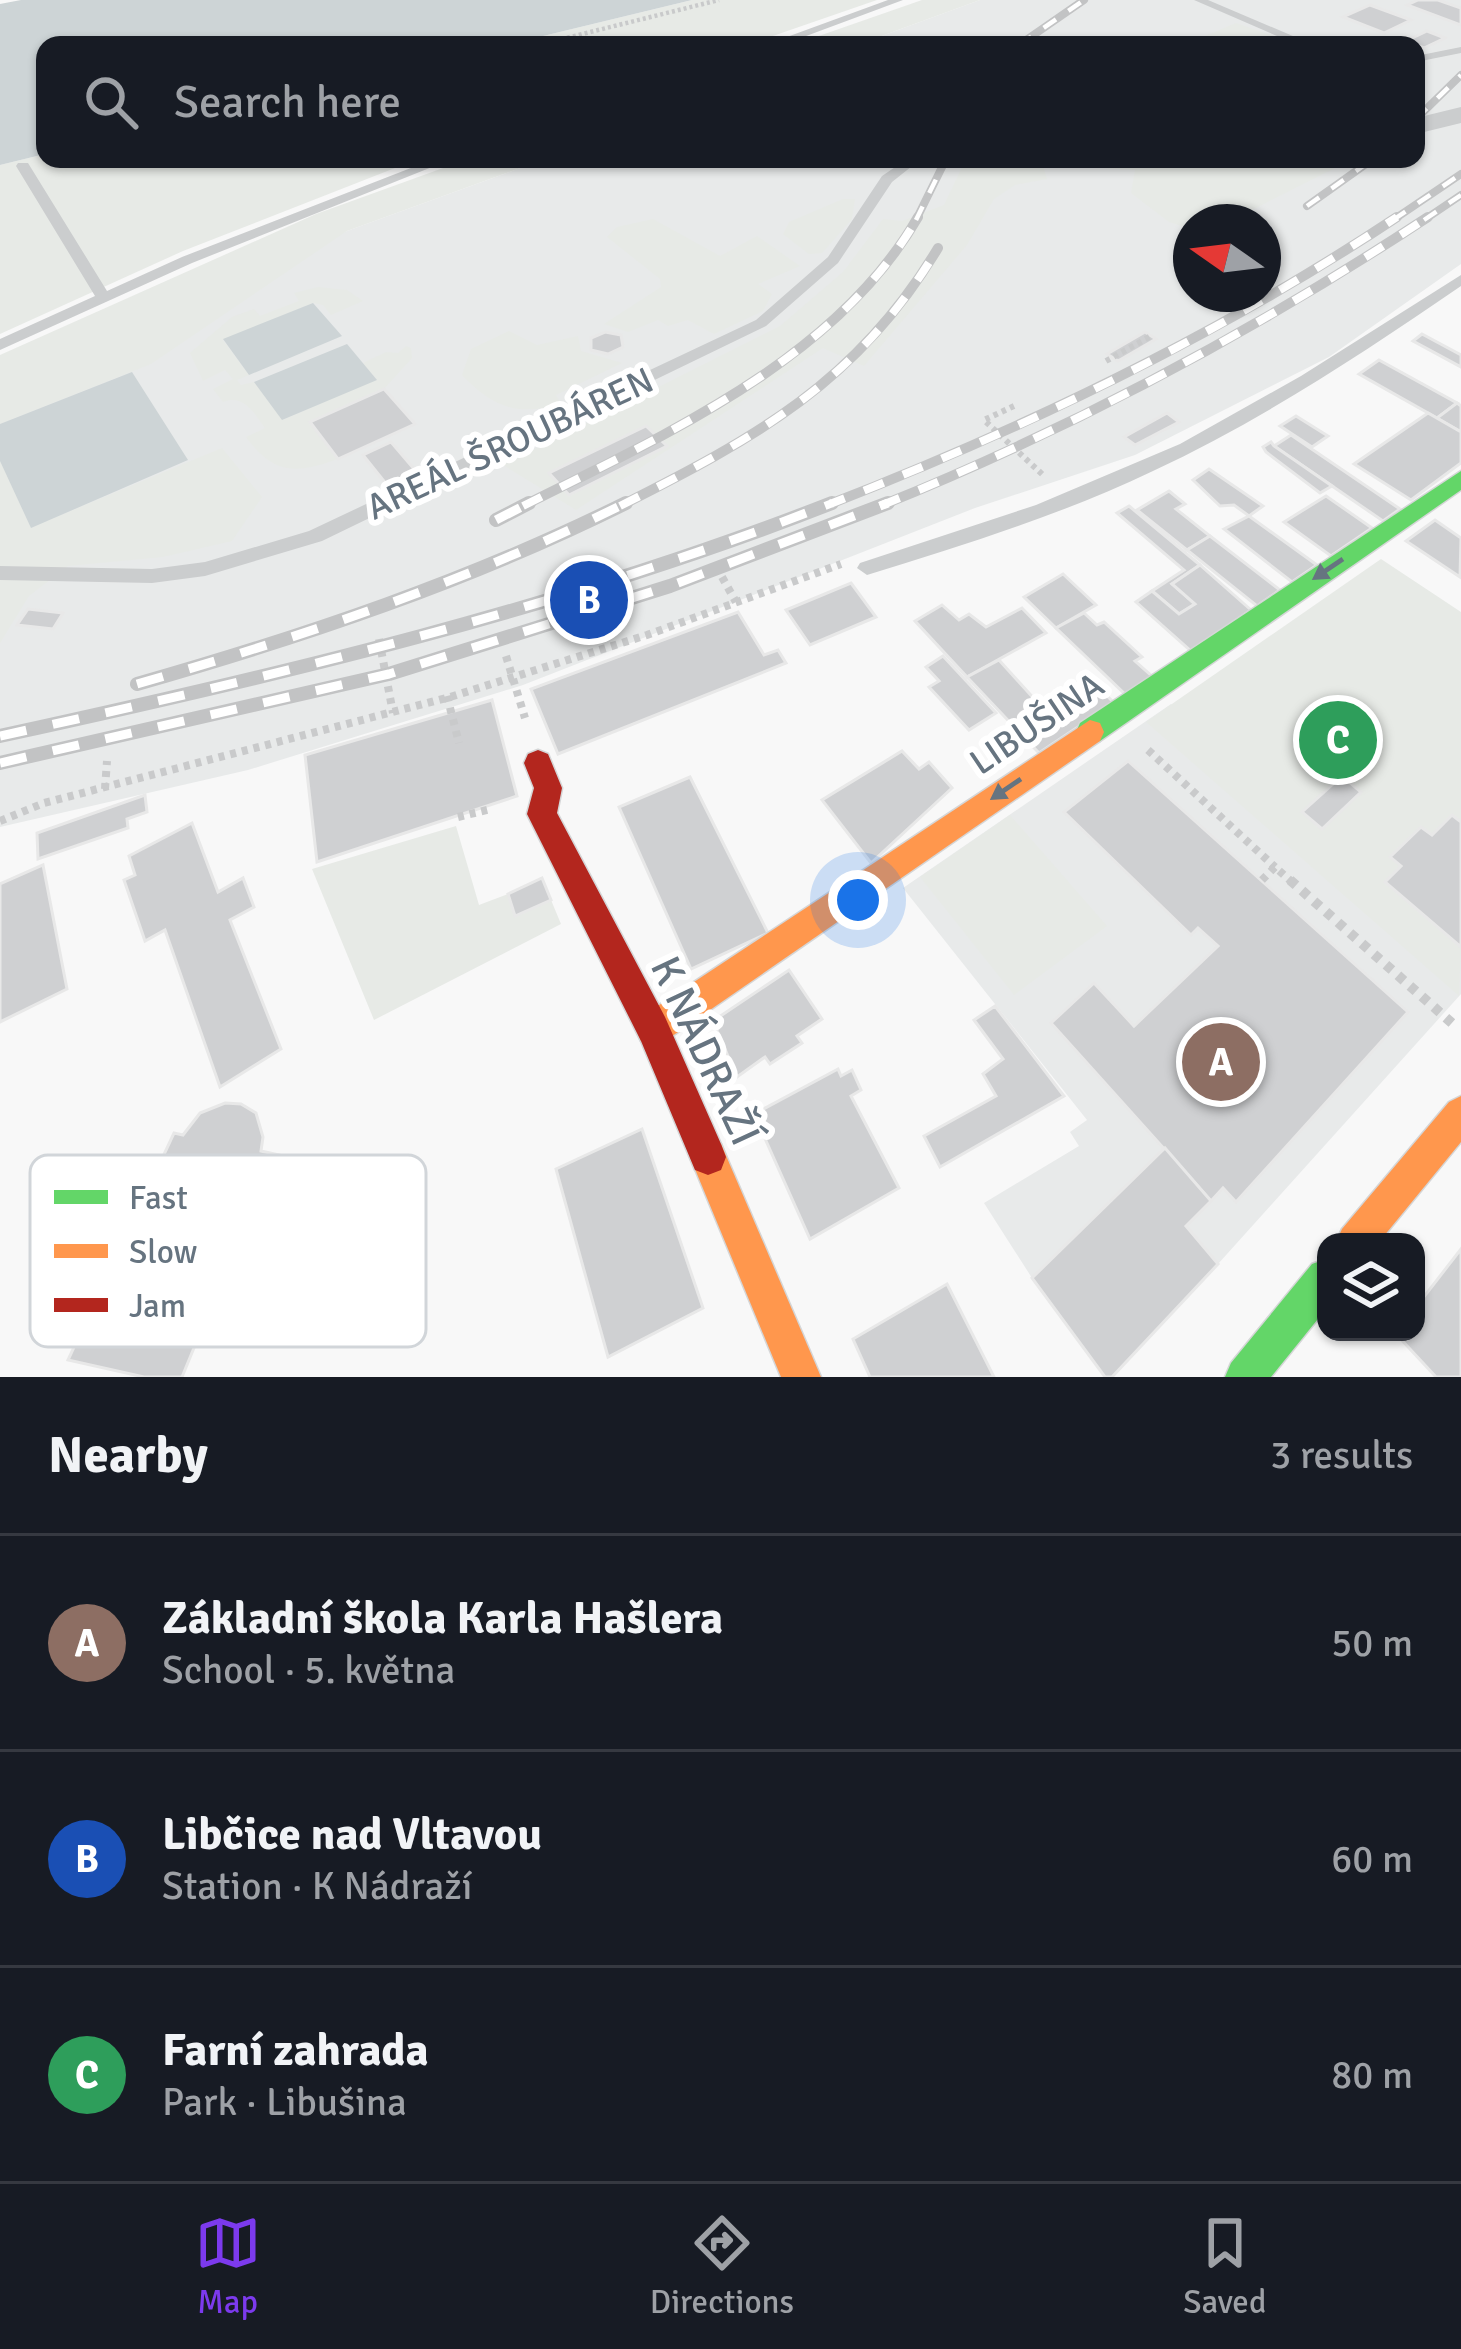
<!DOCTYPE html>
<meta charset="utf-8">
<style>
:root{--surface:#171b24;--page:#20242c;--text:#f1f3f6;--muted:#9ea1a6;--line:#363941;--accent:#7c3aed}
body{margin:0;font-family:Signika,sans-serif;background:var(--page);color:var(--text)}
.controls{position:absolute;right:36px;bottom:36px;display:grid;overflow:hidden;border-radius:24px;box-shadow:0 3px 9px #0004}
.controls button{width:108px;height:108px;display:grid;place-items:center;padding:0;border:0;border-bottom:3px solid var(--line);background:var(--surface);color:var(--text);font:60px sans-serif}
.compass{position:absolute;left:1173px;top:204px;width:108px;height:108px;border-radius:50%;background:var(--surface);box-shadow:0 3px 9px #0004;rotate:284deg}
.you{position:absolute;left:858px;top:900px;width:42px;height:42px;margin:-30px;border:9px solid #fff;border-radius:50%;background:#1a73e8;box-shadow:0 0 0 18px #1a73e833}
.badge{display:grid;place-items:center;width:78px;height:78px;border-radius:50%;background:var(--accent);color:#fff;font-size:39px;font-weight:700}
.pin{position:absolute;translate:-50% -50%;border:6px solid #fff;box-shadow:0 3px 12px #0006}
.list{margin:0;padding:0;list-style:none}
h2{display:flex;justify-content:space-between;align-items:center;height:156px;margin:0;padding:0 48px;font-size:51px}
h2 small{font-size:39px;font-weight:400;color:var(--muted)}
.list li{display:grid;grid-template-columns:78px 1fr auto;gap:36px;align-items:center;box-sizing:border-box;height:216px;padding:0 48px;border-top:3px solid var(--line)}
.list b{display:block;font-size:45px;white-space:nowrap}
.list p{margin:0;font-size:39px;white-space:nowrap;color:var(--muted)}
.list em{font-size:39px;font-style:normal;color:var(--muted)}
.icon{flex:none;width:66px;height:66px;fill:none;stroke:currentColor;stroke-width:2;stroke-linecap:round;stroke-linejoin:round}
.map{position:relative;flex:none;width:1461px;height:1377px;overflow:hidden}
.search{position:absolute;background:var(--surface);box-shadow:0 3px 9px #0004;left:36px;right:36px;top:36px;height:132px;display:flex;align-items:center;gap:30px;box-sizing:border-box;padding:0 42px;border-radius:24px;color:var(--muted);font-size:45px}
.sheet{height:804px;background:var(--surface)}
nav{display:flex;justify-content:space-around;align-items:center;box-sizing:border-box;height:168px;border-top:3px solid var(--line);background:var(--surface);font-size:33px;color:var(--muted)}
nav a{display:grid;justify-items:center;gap:6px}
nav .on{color:var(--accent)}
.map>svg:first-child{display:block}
.built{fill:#e8eaea;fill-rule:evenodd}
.green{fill:#e7eae6;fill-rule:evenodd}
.water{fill:#cdd4d6}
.building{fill:#cfd0d2;stroke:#e8e8e8;stroke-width:3}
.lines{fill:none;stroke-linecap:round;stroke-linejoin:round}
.fast-casing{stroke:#d5d6d7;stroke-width:3}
.slow-casing{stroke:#d5d6d7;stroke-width:3}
.jam-casing{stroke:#d5d6d7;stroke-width:3}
.path-far3{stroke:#c9cacb;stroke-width:4.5;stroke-dasharray:3 3;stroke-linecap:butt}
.path-far2{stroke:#c9cacb;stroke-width:6;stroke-dasharray:4.5 4.5;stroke-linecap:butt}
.path-far1{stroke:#c9cacb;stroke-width:8;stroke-dasharray:6 6;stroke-linecap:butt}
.path{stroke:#c9cacb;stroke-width:10;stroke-dasharray:8 8;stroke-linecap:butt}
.lane{fill:#cbcdce;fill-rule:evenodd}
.street{fill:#cbcdce;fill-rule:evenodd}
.fast{fill:#63d668;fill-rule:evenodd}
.slow{fill:#ff974d;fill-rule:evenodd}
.jam{fill:#b3261e;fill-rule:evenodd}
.rail-far2-casing{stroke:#c2c3c4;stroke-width:8}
.rail-far1-casing{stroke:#c2c3c4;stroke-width:10}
.rail-casing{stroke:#c2c3c4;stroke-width:14}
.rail-far2{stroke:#fff;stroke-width:4.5;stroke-dasharray:15;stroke-linecap:butt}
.rail-far1{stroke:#fff;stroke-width:8;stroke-dasharray:21;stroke-linecap:butt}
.rail{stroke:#fff;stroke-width:9;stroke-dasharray:27;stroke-linecap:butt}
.oneway{fill:#667480}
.labels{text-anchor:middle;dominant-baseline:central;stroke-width:12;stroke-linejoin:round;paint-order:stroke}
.street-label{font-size:36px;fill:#667480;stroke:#fff}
.near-street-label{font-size:42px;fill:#667480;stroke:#fff}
.key{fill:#fff;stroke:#d1d5d9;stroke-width:3}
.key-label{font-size:33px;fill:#667480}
</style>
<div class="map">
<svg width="1461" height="1377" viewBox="0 0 1461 1377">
<rect width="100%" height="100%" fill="#f8f8f8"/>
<g class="built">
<path d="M980 0H1461V264L1329 357 1135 455 975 508 523 685 248 770 0 827V389L347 231 545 159H1416V45H857ZM1191 222H1263V294H1191Z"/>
<path d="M1171 704 1461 947V994L1218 1264 1032 1278 984 1203 1079 1146 1070 1132 1087 1120 903 888Z"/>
</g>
<g class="green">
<path d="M692 0H877L747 45H506Z"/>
<path d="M922 0H980L857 45H793Z"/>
<path d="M1236 23 1299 45H1184Z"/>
<path d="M45 154V159H418L183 251 0 334V165Z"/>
<path d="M468 159H545L347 231 151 364 0 424V355L316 214Z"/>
<path d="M956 159H1041L1047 179 1015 185 994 199 967 245 864 366 823 348 576 510 503 465 780 326 843 272 883 219 902 221 944 205 963 165 954 163Z"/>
<path d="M1080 159H1346L1351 160 1228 222H1191V229L1169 222 1131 193 1135 170 1101 168Z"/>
<path d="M843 199H855L852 219 822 253 809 254 783 234 789 222Z"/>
<path d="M653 219 720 256 757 236 800 266 758 284 772 294 763 311 714 334 688 320 668 326 658 320 628 332 604 324 661 287 660 279 607 237 617 227Z"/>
<path d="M318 287 347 290 363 301 331 315 323 305 313 303 223 340 249 375 237 380 241 385 254 382 283 420 376 379 363 363 386 352 398 353 406 346 411 348 412 358 384 389 311 422 338 459C296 474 274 475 246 437L265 428C254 413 244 394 223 402L213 389 233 379 225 370 203 381 190 353 232 317 254 309 260 316 299 301 294 293Z"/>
<path d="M509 331 537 345 578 336 581 351 622 363 556 395 561 404C518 416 493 408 462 375L471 349Z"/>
<path d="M222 448 262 497 232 541 163 557 68 566 29 596 0 643V461L32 527Z"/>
<path d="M1381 559 1461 612V822L1432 835 1421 827 1390 857 1401 866 1385 883 1461 947 1459 996 1146 722ZM1341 776 1360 791 1321 829 1302 812Z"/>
<path d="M1010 815 1107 926 1014 995 920 877Z"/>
<path d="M456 826 479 905 508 894 516 916 551 900 561 924 374 1020 312 869Z"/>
</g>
<g class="water">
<path d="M21 0H692L506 45H45V154L0 165V4Z"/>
<path d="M313 303 342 336 249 375 223 339Z"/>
<path d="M347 344 377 380 282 420 254 382Z"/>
<path d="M132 372 188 460 31 528 0 461V424Z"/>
</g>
<g class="building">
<path d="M1418 0H1438L1461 8V25L1407 5Z"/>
<path d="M1370 5 1411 20 1384 33 1343 17Z"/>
<path d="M1427 31 1445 38 1424 48 1406 41Z"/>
<path d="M605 332 621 335 623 347 608 354 591 350V338Z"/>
<path d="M1145 332 1156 339 1118 361 1107 354Z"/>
<path d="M1422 334 1461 355V367L1413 341Z"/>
<path d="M1379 360 1457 403 1437 418 1359 374Z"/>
<path d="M384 389 415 424 338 459 310 422Z"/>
<path d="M1457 403 1461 406V432L1437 418Z"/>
<path d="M1167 413 1179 422 1135 445 1124 437Z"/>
<path d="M1428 413 1461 432V463L1411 500 1354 464Z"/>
<path d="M1296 416 1328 436 1312 447 1280 426Z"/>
<path d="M646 426 667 446 569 495 549 473Z"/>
<path d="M1291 435 1400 509 1383 521 1274 446Z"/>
<path d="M391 442 420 476 391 490 363 455Z"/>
<path d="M1271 442 1274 446 1332 486 1320 493 1266 452 1263 447Z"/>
<path d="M1209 469 1263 506 1249 516 1234 505 1220 506 1193 480Z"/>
<path d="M1169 491 1185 504 1176 509 1210 536 1187 550 1137 510Z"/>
<path d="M1326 496 1372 528 1331 556 1284 522Z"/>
<path d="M1129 506 1200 565 1172 584 1195 604 1179 614 1152 591 1184 570 1117 513Z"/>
<path d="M1249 516 1317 565 1292 582 1224 529Z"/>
<path d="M1435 520 1461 538 1460 577 1406 541Z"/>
<path d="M1210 536 1280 590 1257 606 1187 550Z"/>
<path d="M1200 565 1251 610 1191 651 1136 602 1152 591 1179 614 1195 604 1172 584Z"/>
<path d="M1063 574 1096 605 1056 628 1024 597Z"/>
<path d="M851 583 876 617 810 645 786 610Z"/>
<path d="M942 605 959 620 969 614 986 627 1022 608 1046 633 967 677 915 621Z"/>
<path d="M28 609 63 613 53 629 17 625Z"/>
<path d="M738 612 764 655 778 650 786 663 558 754 531 689Z"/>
<path d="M1084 613 1097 625 1104 622 1142 657 1135 661 1154 678 1126 695 1056 628Z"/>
<path d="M943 656 996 713 969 730 929 687 939 681 926 667Z"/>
<path d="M999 660 1038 703 1088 676 1114 703 1039 753 967 677Z"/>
<path d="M492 700 517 796 317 862 305 755Z"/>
<path d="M902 751 919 769 929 762 952 788 871 863 822 800Z"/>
<path d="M1128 761 1408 1012 1236 1202 1223 1188 1211 1201 1051 1023 1094 983 1134 1026 1218 946 1198 928 1191 935 1064 812Z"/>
<path d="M1342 776 1361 792 1322 829 1302 812Z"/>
<path d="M690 777 768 933 691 969 619 807Z"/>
<path d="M145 795 147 812 127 819 128 828 38 859 37 833Z"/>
<path d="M1452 815 1461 822V947L1385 882 1401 866 1390 857 1421 827 1432 835Z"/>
<path d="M192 823 218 892 243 878 254 907 230 920 281 1049 220 1087 165 930 145 941 124 880 135 875 129 856Z"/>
<path d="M43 865 67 989 0 1022V884Z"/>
<path d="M542 878 551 900 515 916 508 894Z"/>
<path d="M789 970 822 1019 797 1036 802 1043 770 1064 765 1057 737 1077 713 1021Z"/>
<path d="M995 1006 1064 1096 940 1167 924 1136 996 1096 983 1074 1003 1059 974 1020Z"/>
<path d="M838 1069 841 1076 852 1070 861 1090 851 1096 899 1188 810 1239 754 1114Z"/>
<path d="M225 1103 241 1104 256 1113 263 1137 261 1151 302 1160 278 1220 249 1214 182 1377H144L68 1360 174 1133 183 1135 200 1113Z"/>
<path d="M642 1129 703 1308 608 1357 556 1169Z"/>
<path d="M1165 1148 1211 1201 1186 1226 1218 1264 1112 1377H1105L1032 1278Z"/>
<path d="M1461 1249V1377H1436L1396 1334 1416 1332V1307Z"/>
<path d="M947 1284 994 1377H870L853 1339Z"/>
</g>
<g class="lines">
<defs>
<g id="fast">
<path d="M1461 471V490L1100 741 1090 744 1080 741 1076 732 1080 723Z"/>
<path d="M1326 1259V1309L1271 1377H1225L1231 1363 1312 1264Z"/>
</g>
<g id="slow">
<path d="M1090 720 1100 723 1104 732 1100 741 665 1041 653 1046 641 1041 636 1029 641 1017Z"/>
<path d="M1461 1096V1142L1379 1242H1336L1342 1229 1449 1102Z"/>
<path d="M708 1139 721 1144 821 1377H781L690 1157 695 1144Z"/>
</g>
<path id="jam" d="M538 750 548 754 562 788 557 813 665 1017 721 1144 726 1157 721 1170 708 1175 695 1170 641 1041 527 814 534 788 524 763 528 754Z"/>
</defs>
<use href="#fast" class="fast-casing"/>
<use href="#slow" class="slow-casing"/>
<use href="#jam" class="jam-casing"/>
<g class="path-far3">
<path d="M538 45 719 0"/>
<path d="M54 165 79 159"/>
</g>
<g class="path-far2">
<path d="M1106 361 1151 336"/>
<path d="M1014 406 984 420 1043 475"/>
</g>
<g class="path-far1">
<path d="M722 577 736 602"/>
<path d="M379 639 393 713"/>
<path d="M506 656 525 718"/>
<path d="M447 696 459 743"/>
<path d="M1148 750 1275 867"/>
<path d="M105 789 107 761"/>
<path d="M458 817 491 809"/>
<path d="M0 821 44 803 450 697 647 635 841 564"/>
<path d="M1262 880 1275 867 1293 883"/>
</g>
<path class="path" d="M1290 880 1453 1024"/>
<g class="lane">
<path d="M888 0H903L782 45H765Z"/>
<path d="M1194 0H1208L1314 45H1298Z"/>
<path d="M1461 47V53L1416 62V56Z"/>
<path d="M434 159H452L192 263 0 350V339L95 296 16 166 18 163H28L107 291 182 257Z"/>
<path d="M907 159H921L892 182 838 263 766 326 322 541 205 576 152 583 0 580V566L152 569 205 562 309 531 756 320 828 257 882 176Z"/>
<path d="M1461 275V286C1362 354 1262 420 1153 471 1061 515 964 545 867 575L857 568 860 563 1036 505 1180 444 1301 376Z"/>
</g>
<path class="street" d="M1461 107V123L1416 134V118Z"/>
<use href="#fast" class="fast"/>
<use href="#slow" class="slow"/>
<use href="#jam" class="jam"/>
<defs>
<g id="rail-far2">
<path d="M1019 45 1084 0"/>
<path d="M1416 119 1461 75"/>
<path d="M1307 206 1373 159"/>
<path d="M916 220 946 159"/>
<path d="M1393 220 1461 174"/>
<path d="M1424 220 1461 195"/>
</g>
<g id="rail-far1">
<path d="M523 506C664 435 836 360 918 217"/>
<path d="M620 506C755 438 858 382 938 248"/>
<path d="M825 506C1026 428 1218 336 1397 217"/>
<path d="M880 506C1073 428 1255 331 1428 217"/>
</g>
<g id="rail">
<path d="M496 520 529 503"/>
<path d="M137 684C305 636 469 581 626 503"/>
<path d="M0 736C281 675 564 608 832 503"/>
<path d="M0 763 389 674 670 586 888 503"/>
</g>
</defs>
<use href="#rail-far2" class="rail-far2-casing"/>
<use href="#rail-far1" class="rail-far1-casing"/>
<use href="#rail" class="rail-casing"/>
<use href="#rail-far2" class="rail-far2"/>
<use href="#rail-far1" class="rail-far1"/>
<use href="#rail" class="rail"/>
</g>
<defs><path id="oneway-solid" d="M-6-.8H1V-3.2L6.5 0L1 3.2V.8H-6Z" transform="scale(3)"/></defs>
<g class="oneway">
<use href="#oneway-solid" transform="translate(1328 569) rotate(146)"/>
<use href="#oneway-solid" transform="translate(1006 789) rotate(146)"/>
</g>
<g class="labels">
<g class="street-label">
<text transform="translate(510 444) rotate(-25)">AREÁL ŠROUBÁREN</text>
<text transform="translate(1037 724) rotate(-34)">LIBUŠINA</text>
</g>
<g class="near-street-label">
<text transform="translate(705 1051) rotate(65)">K NÁDRAŽÍ</text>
</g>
</g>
<rect x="30" y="1155" width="396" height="192" rx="18" class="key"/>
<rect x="54" y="1190" width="54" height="14" fill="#63d668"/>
<rect x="54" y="1244" width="54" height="14" fill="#ff974d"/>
<rect x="54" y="1298" width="54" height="14" fill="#b3261e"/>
<g class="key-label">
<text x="129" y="1209">Fast</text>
<text x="129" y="1263">Slow</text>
<text x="129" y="1317">Jam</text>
</g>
</svg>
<div class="controls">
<button><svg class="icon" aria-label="layers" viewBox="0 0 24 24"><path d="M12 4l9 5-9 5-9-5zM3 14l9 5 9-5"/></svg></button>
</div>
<svg class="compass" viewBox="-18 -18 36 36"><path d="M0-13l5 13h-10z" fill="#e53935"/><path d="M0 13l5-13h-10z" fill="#9ea1a6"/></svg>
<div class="you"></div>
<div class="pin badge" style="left:1221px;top:1062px;background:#8d6e63">A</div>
<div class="pin badge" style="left:589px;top:600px;background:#1a4fb4">B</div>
<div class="pin badge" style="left:1338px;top:740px;background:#2e9e5b">C</div>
<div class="search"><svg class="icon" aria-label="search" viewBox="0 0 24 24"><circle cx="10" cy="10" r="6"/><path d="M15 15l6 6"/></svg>Search here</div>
</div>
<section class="sheet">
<h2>Nearby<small>3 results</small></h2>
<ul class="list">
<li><span class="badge" style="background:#8d6e63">A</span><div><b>Základní škola Karla Hašlera</b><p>School · 5. května</p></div><em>50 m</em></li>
<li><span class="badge" style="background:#1a4fb4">B</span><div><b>Libčice nad Vltavou</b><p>Station · K Nádraží</p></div><em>60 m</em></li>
<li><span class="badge" style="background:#2e9e5b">C</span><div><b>Farní zahrada</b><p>Park · Libušina</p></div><em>80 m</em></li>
</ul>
</section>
<nav>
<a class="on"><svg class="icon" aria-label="map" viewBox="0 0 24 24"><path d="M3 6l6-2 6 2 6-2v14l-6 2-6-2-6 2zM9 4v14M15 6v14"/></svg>Map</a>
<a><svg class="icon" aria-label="directions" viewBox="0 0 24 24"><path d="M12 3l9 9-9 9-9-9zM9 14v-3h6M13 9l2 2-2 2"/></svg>Directions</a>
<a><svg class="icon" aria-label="saved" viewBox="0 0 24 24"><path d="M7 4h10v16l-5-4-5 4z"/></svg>Saved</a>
</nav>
